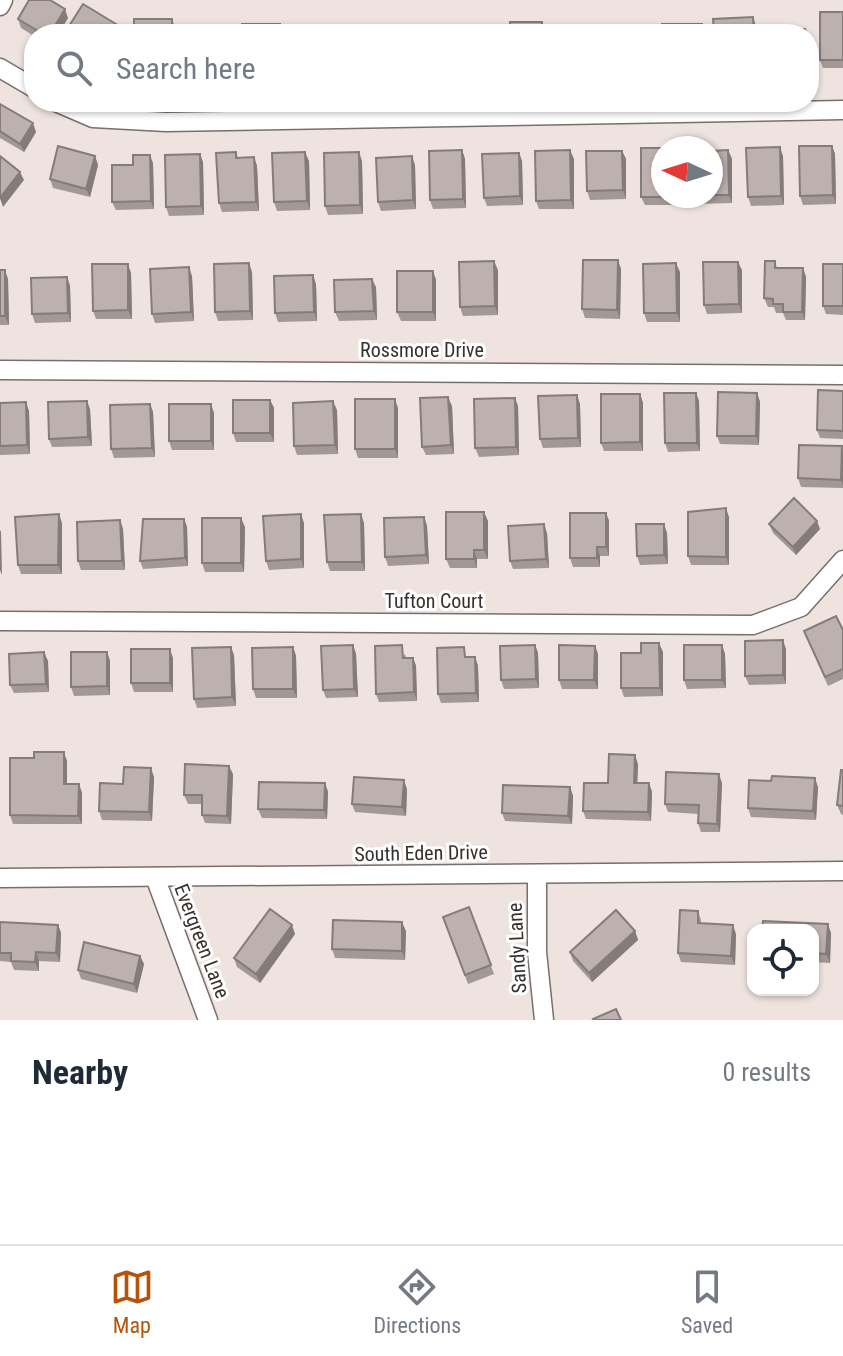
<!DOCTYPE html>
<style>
:root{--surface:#fff;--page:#f2f2f3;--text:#1f2937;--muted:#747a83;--line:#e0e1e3;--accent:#b45309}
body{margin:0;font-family:"Roboto Condensed",sans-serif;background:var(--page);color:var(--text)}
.controls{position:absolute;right:24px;bottom:24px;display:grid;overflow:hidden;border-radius:16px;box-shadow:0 2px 6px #0004}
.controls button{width:72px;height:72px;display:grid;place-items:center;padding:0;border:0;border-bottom:2px solid var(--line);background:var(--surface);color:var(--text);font:40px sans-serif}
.compass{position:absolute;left:651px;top:136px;width:72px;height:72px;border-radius:50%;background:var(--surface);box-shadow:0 2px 6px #0004;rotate:274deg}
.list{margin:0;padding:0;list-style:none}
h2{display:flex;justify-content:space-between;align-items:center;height:104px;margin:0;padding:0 32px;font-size:34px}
h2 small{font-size:26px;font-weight:400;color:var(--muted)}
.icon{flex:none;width:44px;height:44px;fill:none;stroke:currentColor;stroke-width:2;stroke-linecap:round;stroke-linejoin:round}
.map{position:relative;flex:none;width:843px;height:1020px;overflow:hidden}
.search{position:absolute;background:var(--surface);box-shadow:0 2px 6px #0004;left:24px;right:24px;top:24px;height:88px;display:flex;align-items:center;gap:20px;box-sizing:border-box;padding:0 28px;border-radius:32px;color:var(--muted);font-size:30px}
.sheet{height:224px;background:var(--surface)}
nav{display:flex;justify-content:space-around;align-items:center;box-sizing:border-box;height:112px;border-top:2px solid var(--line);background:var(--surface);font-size:22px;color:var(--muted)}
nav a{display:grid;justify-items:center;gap:4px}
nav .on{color:var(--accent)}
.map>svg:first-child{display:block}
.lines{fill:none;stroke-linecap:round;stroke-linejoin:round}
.minor-casing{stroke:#786e6b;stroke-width:21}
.minor{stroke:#fff;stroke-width:18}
.wall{fill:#a29896}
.shaded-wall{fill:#847c7a}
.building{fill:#bcb1ae;stroke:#847c7a;stroke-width:2}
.labels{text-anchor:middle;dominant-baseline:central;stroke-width:6;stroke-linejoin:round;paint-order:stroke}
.street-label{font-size:20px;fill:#35312f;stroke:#fff}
</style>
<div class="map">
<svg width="843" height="1020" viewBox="0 0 843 1020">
<rect width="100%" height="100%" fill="#eee3df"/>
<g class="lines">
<defs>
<g id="minor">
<path d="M0 6 3 0"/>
<path d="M0 68 34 88"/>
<path d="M56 102 93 118 166 122 843 110"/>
<path d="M0 370 843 375"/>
<path d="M0 621 753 625 801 607 843 560"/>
<path d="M537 874V952L544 1020"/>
<path d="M155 877 208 1020"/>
<path d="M0 878 843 871"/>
</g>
</defs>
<use href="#minor" class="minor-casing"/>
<use href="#minor" class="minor"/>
</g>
<g class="wall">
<path d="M843 12V68H823L820 60Z"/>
<path d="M68 18 58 34H34V36L21 28 18 19Z"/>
<path d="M0 104 36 132 24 152 0 138Z"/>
<path d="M832 146 835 154 836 204 803 205 800 196Z"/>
<path d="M462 150 465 159 466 208 433 209 430 200Z"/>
<path d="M728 150 732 159V203L696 204 693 196H711V151Z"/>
<path d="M622 151 626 159V199L590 200 587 191Z"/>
<path d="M236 152 238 158 254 157 257 166 259 211 222 212 219 203Z"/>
<path d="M519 153 522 161 523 205 487 206 484 198Z"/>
<path d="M95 156 98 165 90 197 53 188 50 179Z"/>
<path d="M783 156 784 205 751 206 748 197Z"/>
<path d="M574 159V209H539L536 201Z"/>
<path d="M309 161 310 210 277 211 274 202Z"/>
<path d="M362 161 363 214 328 215 325 206Z"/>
<path d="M203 162 204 215 169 216 166 207Z"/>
<path d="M153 163 154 209 116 210 112 202 133 165Z"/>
<path d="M415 165 416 209 381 211 378 202Z"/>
<path d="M680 196V205H645L641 197Z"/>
<path d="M775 261 777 268H803L806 277 805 320H786L783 313H776L774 307H768L764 298Z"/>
<path d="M843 264V315L826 314 823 306Z"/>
<path d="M621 269 620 319 585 318 582 309Z"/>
<path d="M0 270 8 279 9 325H0Z"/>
<path d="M498 270V315L463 316 460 307Z"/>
<path d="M742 270V313L707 314 704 305Z"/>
<path d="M433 271 436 280V321H401L397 312Z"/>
<path d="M252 272 253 320 218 321 215 312Z"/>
<path d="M680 272V322H647L644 313Z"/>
<path d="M131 273 132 319H96L93 311Z"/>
<path d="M192 276 194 321 155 323 152 314Z"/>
<path d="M67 277 70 286 71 322 35 323 32 314Z"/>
<path d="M316 284 317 321 278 322 275 313Z"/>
<path d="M376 287 377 320 339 321 335 312Z"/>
<path d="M843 391V439L820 438 817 430Z"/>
<path d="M696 393 699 401 700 451 668 452 665 443Z"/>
<path d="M757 393 760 402 759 445 720 444 717 436Z"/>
<path d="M640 394 643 403V451H604L601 443Z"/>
<path d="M270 400 274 408V442H236L233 433Z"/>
<path d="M0 403 29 411 30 454 0 455Z"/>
<path d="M150 404 153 412 155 457 114 458 111 449Z"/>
<path d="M580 404 581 447 543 448 540 439Z"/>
<path d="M452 406 454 454 426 455 422 447Z"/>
<path d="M518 406 519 455 479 457 475 448Z"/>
<path d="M398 408V458H358L355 449Z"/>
<path d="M90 409 92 446 52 447 49 439Z"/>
<path d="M337 410 338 454 297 455 294 446Z"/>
<path d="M214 413V450H172L169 441Z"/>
<path d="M843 449V488L801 487 798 478Z"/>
<path d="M606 513 609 521V556H600V567H573L570 558Z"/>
<path d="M424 517 427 526 429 564 388 566 385 557Z"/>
<path d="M729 517V565H691L688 556Z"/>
<path d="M184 519 187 527 188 566 143 569 140 561Z"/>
<path d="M120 520 123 529 125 570H81L78 561Z"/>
<path d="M488 521V559H477V568H450L446 559Z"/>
<path d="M62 523V574H21L18 565Z"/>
<path d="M304 523V568L269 570 266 561Z"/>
<path d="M364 523 365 571H330L327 562Z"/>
<path d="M769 524 820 529 796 555 773 533Z"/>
<path d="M245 527 244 572H205L202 563Z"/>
<path d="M547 533 549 568 513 569 510 561Z"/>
<path d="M667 533 668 564 640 565 637 556Z"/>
<path d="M843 630V679L828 686 804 631Z"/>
<path d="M353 645 356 654 358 697 326 698 323 690Z"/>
<path d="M535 645 538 653 539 688 504 689 501 680Z"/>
<path d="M722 645 725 654 726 688 687 689 684 680Z"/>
<path d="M595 646 598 654V689H562L559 680Z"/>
<path d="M293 647 296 656 297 698H256L253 689Z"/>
<path d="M786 649V684L749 685 745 676Z"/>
<path d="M107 652 110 661V695L74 696 71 687Z"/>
<path d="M663 652V696L624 697 621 688Z"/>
<path d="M405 654 406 658H413L416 666 417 701 379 702 376 694Z"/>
<path d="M234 655 236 706 197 708 194 699Z"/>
<path d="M468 656V657H475L478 666 479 702 441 703 438 694Z"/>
<path d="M173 658V692H134L131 683Z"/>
<path d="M48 661 49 692 14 693 10 685Z"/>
<path d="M67 761V784H79L82 793V824H13L10 815Z"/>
<path d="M638 764 637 783H649L652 792 651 821 586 819 583 811 608 783Z"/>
<path d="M843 770V815L841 814 837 805Z"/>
<path d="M233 774 231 824 205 823 202 815V804H188L184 795Z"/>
<path d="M154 777 152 821 102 820 99 811Z"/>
<path d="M325 783 328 792 327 819 262 818 258 809Z"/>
<path d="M722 783 720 832H701L698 823 699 814 668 812 665 804Z"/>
<path d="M570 787 573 796 572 824 505 821 502 813Z"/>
<path d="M818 787 816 820 751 817 748 808Z"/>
<path d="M407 789 406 816 355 812 352 804Z"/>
<path d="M469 907 494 974 468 984 443 917Z"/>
<path d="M698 911 701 920V923L736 934 735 965 681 962 678 953Z"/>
<path d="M58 925 61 933 60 962 39 961V971L14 970 11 962 0 961V953Z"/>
<path d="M813 930 831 933 830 963 813 962Z"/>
<path d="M406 931 405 960 335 958 332 949Z"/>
<path d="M635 931 638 940 592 982 573 961 570 952Z"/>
<path d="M295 934 260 983 237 967 234 958Z"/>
<path d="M140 956 144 964 137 993 81 979 78 970Z"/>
</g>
<g class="shaded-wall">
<path d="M65 9 68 18 58 34H50Z"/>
<path d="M753 17 756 26 757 34H754Z"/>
<path d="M172 19 175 28 176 34H172Z"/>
<path d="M116 24 119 32 118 34H110Z"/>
<path d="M33 123 36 132 24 152 20 144Z"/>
<path d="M832 146 835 154 836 204 833 195Z"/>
<path d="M780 147 783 156 784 205 781 196Z"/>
<path d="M462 150 465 159 466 208 463 199Z"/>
<path d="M570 150 574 159V209L571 200Z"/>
<path d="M728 150 732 159V203L729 195Z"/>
<path d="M622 151 626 159V199L623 190Z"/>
<path d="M305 152 309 161 310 210 307 201Z"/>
<path d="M359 152 362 161 363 214 360 205Z"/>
<path d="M519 153 522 161 523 205 520 196Z"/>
<path d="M200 154 203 162 204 215 201 206Z"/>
<path d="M150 155 153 163 154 209 151 201Z"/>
<path d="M95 156 98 165 90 197 86 189Z"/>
<path d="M412 156 415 165 416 209 413 200Z"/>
<path d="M254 157 257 166 259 211 256 202Z"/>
<path d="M20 172 24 180 3 207 0 198Z"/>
<path d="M618 260 621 269 620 319 617 310Z"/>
<path d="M494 261 498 270V315L495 306Z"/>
<path d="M738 262 742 270V313L739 304Z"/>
<path d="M249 263 252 272 253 320 250 311Z"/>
<path d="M676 263 680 272V322L677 313Z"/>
<path d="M128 264 131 273 132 319 128 310Z"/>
<path d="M189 267 192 276 194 321 191 312Z"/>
<path d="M803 268 806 277 805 320 802 312Z"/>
<path d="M5 270 8 279 9 325 5 316Z"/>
<path d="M433 271 436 280V321L433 312Z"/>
<path d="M313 275 316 284 317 321 314 312Z"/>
<path d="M67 277 70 286 71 322 68 313Z"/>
<path d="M372 279 376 287 377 320 374 311Z"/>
<path d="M696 393 699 401 700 451 697 443Z"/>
<path d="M757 393 760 402 759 445 756 436Z"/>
<path d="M640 394 643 403V451L640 442Z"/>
<path d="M577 395 580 404 581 447 578 438Z"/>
<path d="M448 397 452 406 454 454 451 445Z"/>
<path d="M515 398 518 406 519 455 516 447Z"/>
<path d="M395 399 398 408V458L395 449Z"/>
<path d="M270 400 274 408V442L270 433Z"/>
<path d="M87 401 90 409 92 446 88 437Z"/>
<path d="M333 401 337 410 338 454 335 445Z"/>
<path d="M26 402 29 411 30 454 27 445Z"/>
<path d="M150 404 153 412 155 457 152 448Z"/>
<path d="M211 404 214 413V450L211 441Z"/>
<path d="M842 446 843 449V486L841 480Z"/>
<path d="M726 508 729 517V565L726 557Z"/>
<path d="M484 512 488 521V559L484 550Z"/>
<path d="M606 513 609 521V556L606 547Z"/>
<path d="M59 514 62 523V574L58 565Z"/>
<path d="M301 514 304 523V568L301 559Z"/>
<path d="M361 514 364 523 365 571 362 562Z"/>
<path d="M424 517 427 526 429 564 426 555Z"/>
<path d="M241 518 245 527 244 572 241 563Z"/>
<path d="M184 519 187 527 188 566 185 558Z"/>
<path d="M120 520 123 529 125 570 122 561Z"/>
<path d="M817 521 820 529 796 555 793 547Z"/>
<path d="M544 524 547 533 549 568 546 559Z"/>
<path d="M664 524 667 533 668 564 664 555Z"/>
<path d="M0 530 1 532 2 575 0 570Z"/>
<path d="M597 547 600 556V567L597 558Z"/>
<path d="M474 550 477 559V568L474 559Z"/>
<path d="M783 640 786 649V684L783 675Z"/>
<path d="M659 643 663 652V696L660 688Z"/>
<path d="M353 645 356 654 358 697 354 689Z"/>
<path d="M535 645 538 653 539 688 536 679Z"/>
<path d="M722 645 725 654 726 688 722 680Z"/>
<path d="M595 646 598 654V689L594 680Z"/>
<path d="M231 647 234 655 236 706 232 697Z"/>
<path d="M293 647 296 656 297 698 293 689Z"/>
<path d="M170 649 173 658V692L170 683Z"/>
<path d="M44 652 48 661 49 692 46 684Z"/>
<path d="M107 652 110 661V695L107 686Z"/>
<path d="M475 657 478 666 479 702 476 693Z"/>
<path d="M413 658 416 666 417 701 414 692Z"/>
<path d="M64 752 67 761V793L64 784Z"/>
<path d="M635 755 638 764 637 791 634 783Z"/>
<path d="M229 766 233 774 231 824 227 816Z"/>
<path d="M151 768 154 777 152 821 149 812Z"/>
<path d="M719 774 722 783 720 832 717 824Z"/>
<path d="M815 778 818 787 816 820 813 811Z"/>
<path d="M404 780 407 789 406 816 402 807Z"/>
<path d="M325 783 328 792 327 819 324 810Z"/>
<path d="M649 783 652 792 651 821 648 812Z"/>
<path d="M79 784 82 793V824L78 816Z"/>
<path d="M570 787 573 796 572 824 568 816Z"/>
<path d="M402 922 406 931 405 960 402 951Z"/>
<path d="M828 924 831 933 830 963 826 954Z"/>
<path d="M58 925 61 933 60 962 56 953Z"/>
<path d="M292 925 295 934 260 983 256 974Z"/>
<path d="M733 925 736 934 735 965 731 956Z"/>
<path d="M635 931 638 940 592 982 589 973Z"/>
<path d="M36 952 39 961V971L35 962Z"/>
<path d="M140 956 144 964 137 993 134 984Z"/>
</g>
<g class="building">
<path d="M29 0H50L65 9 50 34H43L18 19Z"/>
<path d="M83 4 116 24 110 34H64Z"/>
<rect x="820" y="12" width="23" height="48"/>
<path d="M753 17 754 34H714L713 19Z"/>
<rect x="134" y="19" width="38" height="15"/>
<path d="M510 22H542V34H511Z"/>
<rect x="242" y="24" width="38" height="10"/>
<rect x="662" y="24" width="40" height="10"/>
<path d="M354 25H371L372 33 383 34H354Z"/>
<rect x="452" y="26" width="39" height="8"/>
<path d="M330 27 331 34H294V28Z"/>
<rect x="186" y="28" width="38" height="6"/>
<path d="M805 29 806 34H769V30Z"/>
<path d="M646 30V34H611V31Z"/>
<rect x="400" y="32" width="36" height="2"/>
<path d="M595 32V34H556V33Z"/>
<path d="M0 104 33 123 20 144 0 131Z"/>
<path d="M58 146 95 156 86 189 50 179Z"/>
<path d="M799 146H832L833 195 800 196Z"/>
<path d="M780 147 781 196 748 197 746 148Z"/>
<path d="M641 148H676H663V196L677 197H641Z"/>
<path d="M462 150 463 199 430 200 429 151Z"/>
<path d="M570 150 571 200 536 201 535 151Z"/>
<path d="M728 150 729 195H711V151Z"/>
<path d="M586 151H622L623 190 587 191Z"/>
<path d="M236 152V158L254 157 256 202 219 203 216 153Z"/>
<path d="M305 152 307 201 274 202 272 153Z"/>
<path d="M359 152 360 205 325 206 324 153Z"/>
<path d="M519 153 520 196 484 198 482 154Z"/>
<path d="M200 154 201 206 166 207 165 155Z"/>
<path d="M133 155H150L151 201 112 202V165H133Z"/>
<path d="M0 156 20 172 0 198Z"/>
<path d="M412 156 413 200 378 202 376 158Z"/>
<path d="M583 260H618L617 310 582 309Z"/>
<path d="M494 261 495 306 460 307 459 262Z"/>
<path d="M765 261H775V268H803L802 312H783V304H773V299L764 298Z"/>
<path d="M703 262H738L739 304 704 305Z"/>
<path d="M249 263 250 311 215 312 214 264Z"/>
<path d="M676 263 677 313H644L643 264Z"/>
<path d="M92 264H128V310L93 311Z"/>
<rect x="823" y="264" width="20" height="42"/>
<path d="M189 267 191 312 152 314 150 269Z"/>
<rect x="0" y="270" width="5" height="46"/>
<rect x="397" y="271" width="36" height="41"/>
<path d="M313 275 314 312 275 313 274 276Z"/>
<path d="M67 277 68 313 32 314 31 278Z"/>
<path d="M372 279 374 311 335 312 334 280Z"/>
<path d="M818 390 843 391V431L817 430Z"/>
<path d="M718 392 757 393 756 436H717Z"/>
<path d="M664 393H696L697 443H665Z"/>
<path d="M601 394H640V442L601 443Z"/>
<path d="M577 395 578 438 540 439 538 396Z"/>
<path d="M448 397 451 445 422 447 420 398Z"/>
<path d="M515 398 516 447 475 448 474 399Z"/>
<rect x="355" y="399" width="40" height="50"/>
<rect x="233" y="400" width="37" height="33"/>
<path d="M87 401 88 437 49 439 48 402Z"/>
<path d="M333 401 335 445 294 446 293 403Z"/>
<path d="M26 402 27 445 0 446V403Z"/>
<path d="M150 404 152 448 111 449 110 405Z"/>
<rect x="169" y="404" width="42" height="37"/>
<path d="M799 445 842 446 841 480 798 478Z"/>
<path d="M794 498 817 521 793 547 769 524Z"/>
<path d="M726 508V557L688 556V512Z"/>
<path d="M446 512H484V550H474V559H446Z"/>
<path d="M570 513H606V547H597V558H570Z"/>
<path d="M59 514 58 565H18L15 517Z"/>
<path d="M301 514V559L266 561 263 516Z"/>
<path d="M361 514 362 562H327L324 515Z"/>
<path d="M424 517 426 555 385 557 384 518Z"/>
<rect x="202" y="518" width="39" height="45"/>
<path d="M143 519H184L185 558 140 561Z"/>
<path d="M120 520 122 561H78L77 522Z"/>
<path d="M544 524 546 559 510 561 508 526Z"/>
<path d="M636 524H664V555L637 556Z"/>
<path d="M836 616 843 630V669L825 677 804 631Z"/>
<path d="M783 640V675L745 676V641Z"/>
<path d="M641 643H659L660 688H621V653H641Z"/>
<path d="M353 645 354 689 323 690 321 646Z"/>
<path d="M402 645 403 658H413L414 692 376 694 375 646Z"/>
<path d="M535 645 536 679 501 680 500 646Z"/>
<path d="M559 645 595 646 594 680H559Z"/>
<rect x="684" y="645" width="38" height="35"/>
<path d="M231 647 232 697 194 699 192 648Z"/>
<path d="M293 647V689H253L252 648Z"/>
<path d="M464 647 465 657H475L476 693 438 694 437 648Z"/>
<rect x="131" y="649" width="39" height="34"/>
<path d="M44 652 46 684 10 685 9 654Z"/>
<path d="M71 652H107V686L71 687Z"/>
<path d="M34 752H64V784H79L78 816 10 815V758H34Z"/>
<path d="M609 754 635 755 634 783H649L648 812 583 811 584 783H608Z"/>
<path d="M185 764 229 766 227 816 202 815V795H184Z"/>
<path d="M124 767 151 768 149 812 99 811 100 783 123 784Z"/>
<path d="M841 770H843V806L837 805Z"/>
<path d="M666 772 719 774 717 824 698 823 699 805 665 804Z"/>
<path d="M772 776 815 778 813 811 748 808 749 780 771 781Z"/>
<path d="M354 777 404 780 402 807 352 804Z"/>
<path d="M259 782 325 783 324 810 258 809Z"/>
<path d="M503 785 570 787 568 816 502 813Z"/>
<path d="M469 907 491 965 465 975 443 917Z"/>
<path d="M270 909 292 925 256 974 234 958Z"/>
<path d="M616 910 635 931 589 973 570 952Z"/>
<path d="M680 910 698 911V923L733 925 731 956 678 953Z"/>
<path d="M333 920 402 922V951L332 949Z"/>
<path d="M763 921 828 924 826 954 813 953V930H762Z"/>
<path d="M0 922 58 925 56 953 36 952 35 962 11 961V953H0Z"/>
<path d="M84 942 140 956 134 984 78 970Z"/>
<path d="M616 1009 621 1020H594L593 1019Z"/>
</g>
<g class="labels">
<g class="street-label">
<text x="422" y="350">Rossmore Drive</text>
<text x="434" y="601">Tufton Court</text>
<text transform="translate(421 853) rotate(-1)">South Eden Drive</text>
<text transform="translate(202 941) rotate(69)">Evergreen Lane</text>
<text transform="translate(517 948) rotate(-93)">Sandy Lane</text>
</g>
</g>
</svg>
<div class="controls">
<button><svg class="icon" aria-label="locate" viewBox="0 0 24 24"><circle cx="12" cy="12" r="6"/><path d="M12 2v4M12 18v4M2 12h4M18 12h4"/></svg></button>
</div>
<svg class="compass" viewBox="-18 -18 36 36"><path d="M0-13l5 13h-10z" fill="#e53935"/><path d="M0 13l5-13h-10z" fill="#747a83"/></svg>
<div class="search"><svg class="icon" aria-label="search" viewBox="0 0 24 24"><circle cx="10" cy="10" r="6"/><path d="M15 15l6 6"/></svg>Search here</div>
</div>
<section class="sheet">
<h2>Nearby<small>0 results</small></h2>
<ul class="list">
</ul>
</section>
<nav>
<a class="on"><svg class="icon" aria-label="map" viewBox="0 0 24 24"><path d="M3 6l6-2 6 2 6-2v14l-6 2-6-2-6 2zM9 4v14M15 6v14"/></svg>Map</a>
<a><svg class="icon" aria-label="directions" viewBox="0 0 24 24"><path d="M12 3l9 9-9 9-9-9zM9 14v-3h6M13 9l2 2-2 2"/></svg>Directions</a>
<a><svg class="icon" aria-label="saved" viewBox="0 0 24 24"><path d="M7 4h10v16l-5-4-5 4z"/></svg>Saved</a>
</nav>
